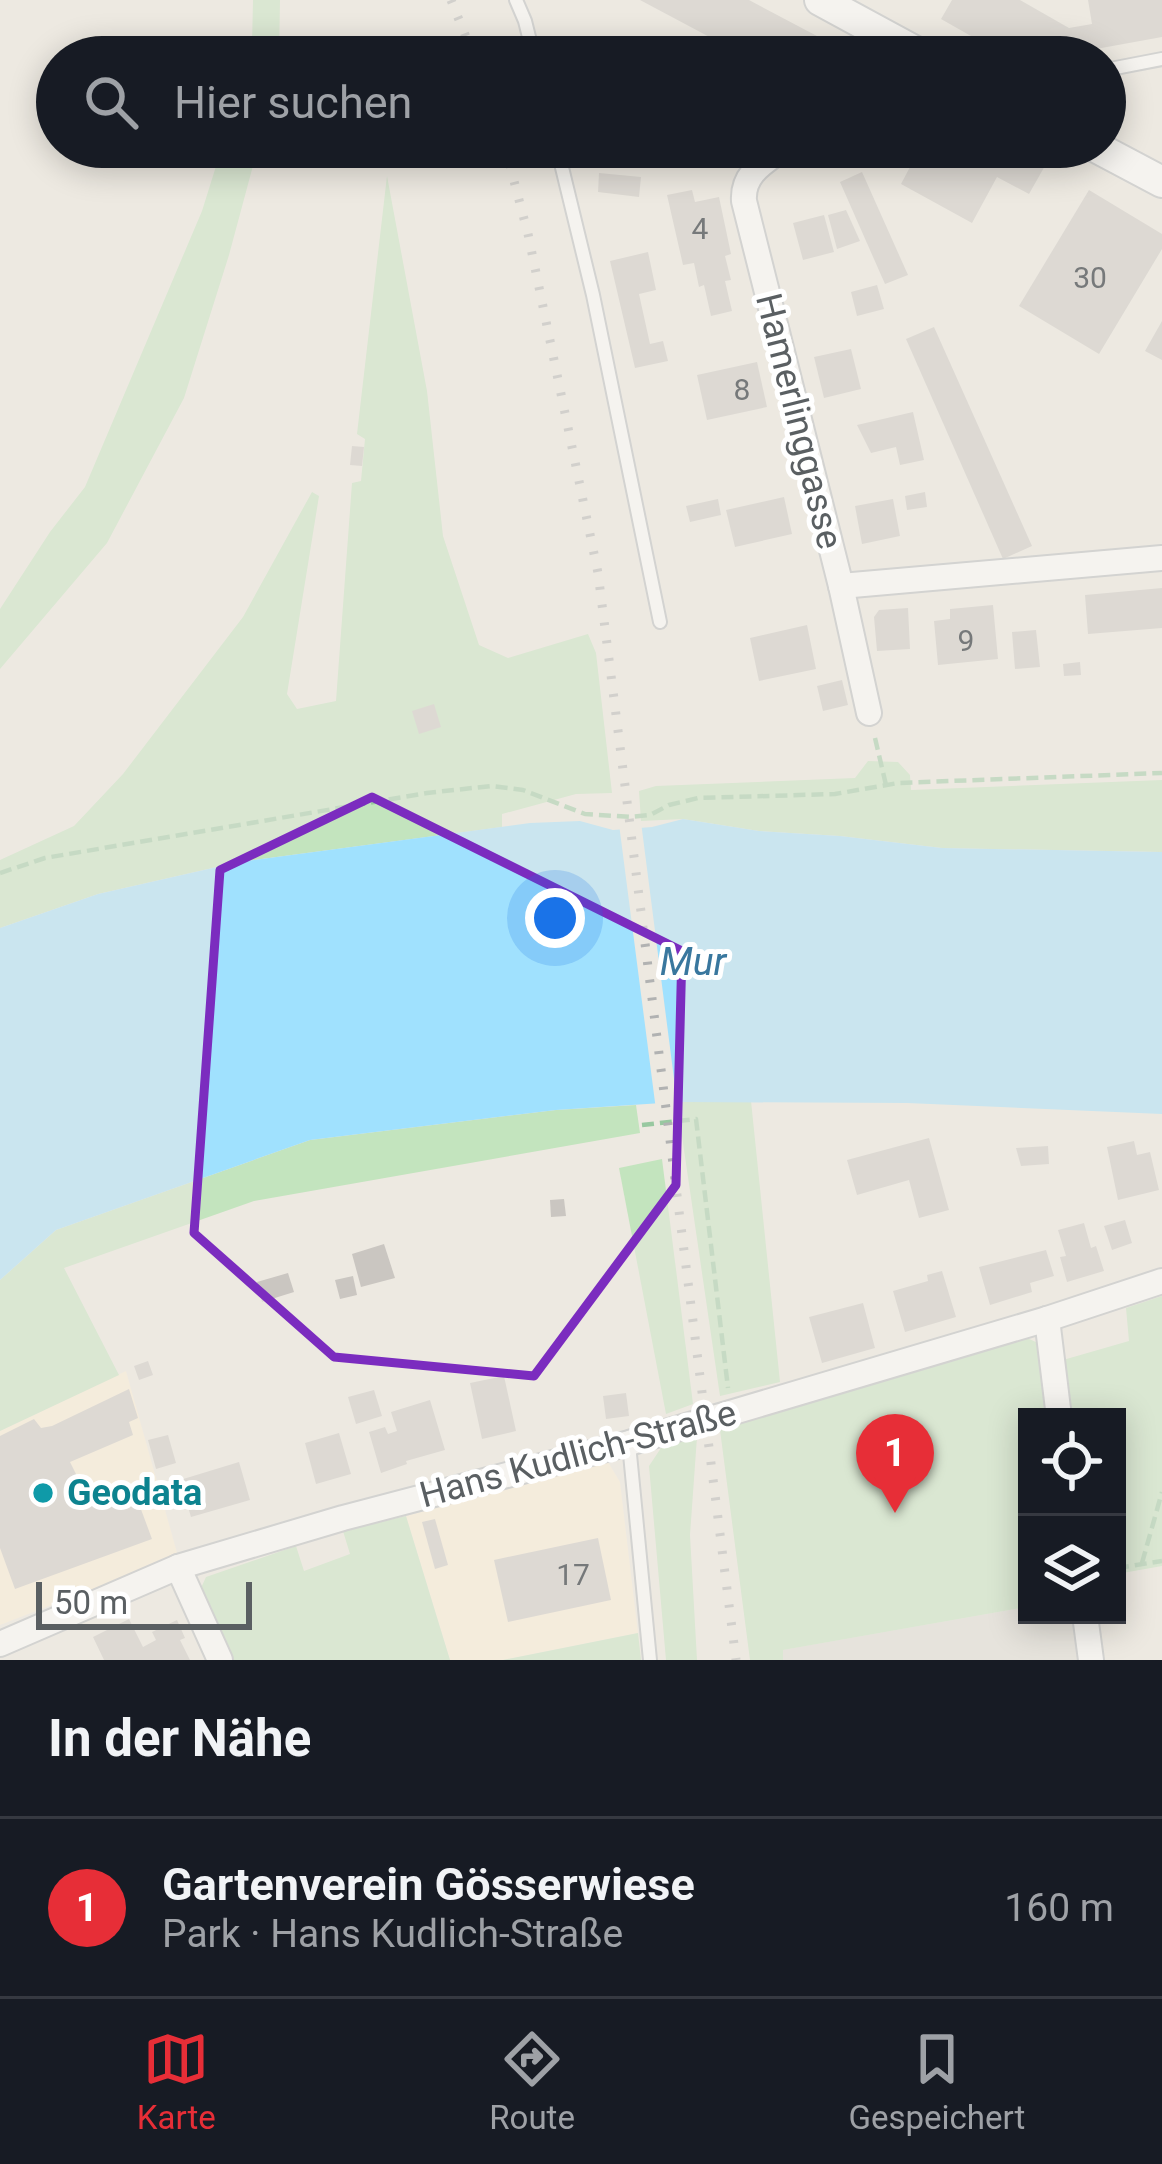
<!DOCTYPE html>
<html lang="de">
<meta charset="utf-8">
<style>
:root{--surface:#171b24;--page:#242831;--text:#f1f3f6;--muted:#9ea1a6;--line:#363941;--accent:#e72e37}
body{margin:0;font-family:Roboto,sans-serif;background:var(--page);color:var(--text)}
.controls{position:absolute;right:36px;bottom:36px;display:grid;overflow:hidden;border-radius:0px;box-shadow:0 6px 30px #0003}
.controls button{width:108px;height:108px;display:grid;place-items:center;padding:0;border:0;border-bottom:3px solid var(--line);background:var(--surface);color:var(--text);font:60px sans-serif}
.scale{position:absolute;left:36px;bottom:30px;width:216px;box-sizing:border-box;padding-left:12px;border:6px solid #5a5f62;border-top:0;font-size:33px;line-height:42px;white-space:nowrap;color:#5a5f62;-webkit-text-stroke:9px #fff;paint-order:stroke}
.you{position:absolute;left:555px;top:918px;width:42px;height:42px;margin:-30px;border:9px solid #fff;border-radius:50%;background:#1a73e8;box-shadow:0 0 0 18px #1a73e833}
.badge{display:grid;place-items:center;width:78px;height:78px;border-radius:50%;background:var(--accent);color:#fff;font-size:39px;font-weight:700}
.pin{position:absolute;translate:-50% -99px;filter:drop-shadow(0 3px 6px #0008)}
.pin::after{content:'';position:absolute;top:63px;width:42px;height:36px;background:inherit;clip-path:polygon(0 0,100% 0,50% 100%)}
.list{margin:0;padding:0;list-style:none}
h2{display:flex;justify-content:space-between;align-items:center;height:156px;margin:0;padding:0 48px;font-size:51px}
h2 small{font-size:39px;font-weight:400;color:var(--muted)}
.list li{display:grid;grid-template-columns:78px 1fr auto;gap:36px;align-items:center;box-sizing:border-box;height:180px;padding:0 48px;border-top:3px solid var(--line)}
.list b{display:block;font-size:45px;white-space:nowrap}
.list p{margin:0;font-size:39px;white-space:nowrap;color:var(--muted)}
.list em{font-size:39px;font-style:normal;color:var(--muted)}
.icon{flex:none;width:66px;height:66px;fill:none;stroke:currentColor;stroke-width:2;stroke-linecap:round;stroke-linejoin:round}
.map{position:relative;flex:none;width:1162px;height:1660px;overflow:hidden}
.search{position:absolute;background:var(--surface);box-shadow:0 6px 30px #0003;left:36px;right:36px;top:36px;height:132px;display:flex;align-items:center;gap:30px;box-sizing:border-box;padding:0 42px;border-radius:66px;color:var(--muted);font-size:45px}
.sheet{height:336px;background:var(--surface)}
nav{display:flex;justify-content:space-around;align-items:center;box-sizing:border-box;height:168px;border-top:3px solid var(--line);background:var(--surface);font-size:33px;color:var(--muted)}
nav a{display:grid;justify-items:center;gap:6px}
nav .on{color:var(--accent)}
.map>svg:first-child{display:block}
.commercial{fill:#fdefd6}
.industrial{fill:#dedbd6}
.green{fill:#c3e4be}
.water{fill:#a0e1fe}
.pier{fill:#ede9e1}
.building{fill:#cac6c1}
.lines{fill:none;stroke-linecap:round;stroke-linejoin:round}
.service-casing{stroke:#b4b8bc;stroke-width:16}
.minor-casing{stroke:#b4b8bc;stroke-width:28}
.tertiary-casing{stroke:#b4b8bc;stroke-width:34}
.path{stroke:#98c8a0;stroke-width:4.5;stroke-dasharray:12 6;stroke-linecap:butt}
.service{stroke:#fff;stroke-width:12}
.minor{stroke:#fff;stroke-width:24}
.tertiary{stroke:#fff;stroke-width:30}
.rail{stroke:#b1b2b2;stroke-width:9;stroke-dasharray:3 15;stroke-linecap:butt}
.marked{fill:none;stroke:#7b2cbf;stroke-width:9;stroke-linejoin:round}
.culture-dot{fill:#0f9aa8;stroke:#fff;stroke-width:4.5}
.labels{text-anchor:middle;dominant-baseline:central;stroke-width:10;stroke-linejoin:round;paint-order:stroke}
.number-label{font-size:30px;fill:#76797a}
.street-label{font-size:36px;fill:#5a5f62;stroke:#fff}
.culture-label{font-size:36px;font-weight:bold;fill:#0d838f;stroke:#fff;text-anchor:start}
.water-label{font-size:39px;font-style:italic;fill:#39779e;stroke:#fff}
</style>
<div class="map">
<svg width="1162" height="1660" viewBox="0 0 1162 1660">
<rect width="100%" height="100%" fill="#ede9e1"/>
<g class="commercial">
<path d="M126 1371 178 1556 0 1625V1431Z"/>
<path d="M608 1462 620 1482 638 1633 503 1660H450L406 1516Z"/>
</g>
<path class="industrial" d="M1027 1607V1615H1073L1079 1660H783L782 1650Z"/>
<g class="green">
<path d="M253 0H280L279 57H249L252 45Z"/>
<path d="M222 147H258L229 255 184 398 107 543 0 669V609L50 532 85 487 202 211Z"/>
<path d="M387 176 427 391 443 536 479 645 508 658 588 634 596 653 612 793 576 794 502 814V827L239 862 98 894 0 928V860L74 826 123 774 243 617 312 492 319 496 287 694 297 709 336 701 352 483 361 481 365 439 357 434Z"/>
<path d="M868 761 898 762 910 775 911 790 1162 780V852L942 848 840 836 759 831 683 819 641 821 639 791 656 786 855 778Z"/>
<path d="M751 1101 780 1382 720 1396 677 1102Z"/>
<path d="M636 1105 640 1133 254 1201 64 1268 119 1375 0 1431V1280L56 1230 310 1140 556 1110Z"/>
<path d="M662 1159 693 1404 666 1414 619 1168Z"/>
<path d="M1162 1296V1566L1117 1574V1417H1068L1063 1360 1129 1341 1126 1308Z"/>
<path d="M1027 1338 1038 1343 1047 1417H1027V1607L783 1650V1660H750L720 1430Z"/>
<path d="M697 1437 690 1535 697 1660H666L649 1466 665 1442Z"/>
<path d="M406 1516 450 1660H232L201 1588 206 1577 296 1546 304 1571 350 1554 343 1531Z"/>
<path d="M638 1633 641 1660H503Z"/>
</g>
<path class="water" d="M683 819 759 831 840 836 942 848 1162 852V1114L907 1103 677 1102 556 1110 310 1140 56 1230 0 1280V928L98 894 239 862 530 823 580 821 613 830 652 827Z"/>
<path class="pier" d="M641 822 677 1102 678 1108 656 1110 619 824Z"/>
<g class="building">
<path d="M640 0H749L834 45 827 57H747Z"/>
<path d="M952 0H1020L1069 28 1092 24 1088 0H1162V37L1052 57H1008L941 19Z"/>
<path d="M945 147H1014L1046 164 1029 194 997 177 972 223 901 184 919 150 950 167 957 153Z"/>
<path d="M862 172 908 275 885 284 840 182Z"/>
<path d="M599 173 641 177 639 197 598 192Z"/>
<path d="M692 190 695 202 719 197 731 254 725 256 731 280 725 281 732 311 711 316 704 285 699 287 694 263 683 265 667 195Z"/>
<path d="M1089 190 1162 234V249L1099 354 1019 306Z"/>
<path d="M846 210 860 241 837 249 828 215Z"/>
<path d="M824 215 834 252 803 260 793 223Z"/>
<path d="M648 252 656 290 639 294 650 344 663 341 668 361 635 368 610 261Z"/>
<path d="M877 285 884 309 857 316 851 292Z"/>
<path d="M1162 321V360L1145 351Z"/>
<path d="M934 327 1032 546 1003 559 906 339Z"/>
<path d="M851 349 861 389 824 398 814 357Z"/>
<path d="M757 362 767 407 707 420 697 375Z"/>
<path d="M913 412 924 460 900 465 896 447 871 453 857 425Z"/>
<path d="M352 446 364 447 362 466 350 465Z"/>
<path d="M925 492 927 507 907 510 905 496Z"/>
<path d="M784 497 792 534 735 547 726 510Z"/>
<path d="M718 499 721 515 690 522 686 506Z"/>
<path d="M893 499 900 536 862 544 855 506Z"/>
<path d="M1162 588V628L1088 634 1085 595Z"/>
<path d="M993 605 998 659 938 665 934 621 950 619V609Z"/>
<path d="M908 608 910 649 877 651 874 617 879 610Z"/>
<path d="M807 625 816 669 759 681 750 638Z"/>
<path d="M1036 630 1040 667 1015 669 1012 632Z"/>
<path d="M1080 662 1081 675 1064 676 1063 664Z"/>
<path d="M842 680 848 705 823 711 817 686Z"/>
<path d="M434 704 441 727 419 734 412 711Z"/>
<path d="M929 1138 949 1210 919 1218 909 1180 857 1195 847 1160Z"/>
<path d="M1134 1141 1137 1155 1150 1152 1159 1190 1118 1200 1107 1147Z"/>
<path d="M1048 1146 1049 1164 1021 1166 1016 1148Z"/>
<path d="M564 1199 566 1216 551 1217 550 1200Z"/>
<path d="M1125 1220 1132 1243 1112 1250 1104 1226Z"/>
<path d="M1084 1223 1091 1248 1096 1246 1104 1271 1067 1282 1060 1257 1066 1256 1058 1230Z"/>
<path d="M384 1244 395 1278 361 1287 352 1254Z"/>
<path d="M1046 1250 1054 1276 1030 1283 1032 1292 990 1305 979 1267Z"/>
<path d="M942 1271 956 1317 905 1332 893 1291 928 1281 927 1275Z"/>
<path d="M288 1273 294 1292 262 1302 257 1282Z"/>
<path d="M353 1276 357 1295 340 1299 335 1280Z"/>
<path d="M863 1303 875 1348 822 1363 809 1317Z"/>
<path d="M148 1361 153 1375 139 1380 134 1366Z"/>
<path d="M504 1376 516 1431 482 1439 470 1383Z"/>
<path d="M129 1389 138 1418 129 1422 133 1435 70 1462 90 1502 132 1485 152 1539 15 1589 0 1548V1436L34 1419 41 1428 52 1426Z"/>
<path d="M374 1390 382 1416 356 1424 348 1397Z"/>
<path d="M626 1393 629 1416 606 1419 603 1396Z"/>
<path d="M430 1400 445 1450 406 1461 407 1464 381 1473 369 1432 385 1427 388 1434 397 1431 391 1412Z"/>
<path d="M339 1433 351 1474 316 1484 305 1443Z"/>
<path d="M168 1435 176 1463 156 1469 148 1440Z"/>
<path d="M239 1462 250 1500 191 1517 180 1480Z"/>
<path d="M435 1519 448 1565 435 1569 422 1522Z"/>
<path d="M598 1538 611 1600 508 1622 494 1560Z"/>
<path d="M129 1619 143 1647 156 1640 152 1632 177 1620 185 1638 180 1640 190 1660H104L93 1637Z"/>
</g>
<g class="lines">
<defs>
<g id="service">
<path d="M516 0 525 21 534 57"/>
<path d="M1105 70 1162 59"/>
<path d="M557 147 593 295 660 622"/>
<path d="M629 1444 650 1660"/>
</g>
<g id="minor">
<path d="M785 147C765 162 742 173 744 201L841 586 869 713"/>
<path d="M841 586 1162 558"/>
<path d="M1047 1319 1059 1417"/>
<path d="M178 1567 220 1660"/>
<path d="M1085 1615 1091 1660"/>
<path d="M0 1644 178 1567 343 1518 629 1443 1047 1319 1162 1281"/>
</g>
<g id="tertiary">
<path d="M820 0 925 57"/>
<path d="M1096 147 1162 182"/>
</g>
</defs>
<use href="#service" class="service-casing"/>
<use href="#minor" class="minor-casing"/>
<use href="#tertiary" class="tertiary-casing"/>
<g class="path">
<path d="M875 738 886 785"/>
<path d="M0 873 45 858 427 793 491 786 523 790 585 814 631 817 650 815 669 805 698 798 835 794 898 783 1162 773"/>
<path d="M642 1125 696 1119 728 1388"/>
<path d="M1142 1563 1162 1492"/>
<path d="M1117 1568 1162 1561"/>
</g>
<use href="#service" class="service"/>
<use href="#minor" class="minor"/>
<use href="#tertiary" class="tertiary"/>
<g class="rail">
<path d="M451 0 474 57"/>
<path d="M505 147 528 234 598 573 736 1660"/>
</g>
</g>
<path d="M0 0H1162V1660H0ZM372 797 682 951 676 1185 534 1376 334 1357 194 1233 220 870Z" fill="#ede9e1" fill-opacity=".55" fill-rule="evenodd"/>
<path class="marked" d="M372 797 682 951 676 1185 534 1376 334 1357 194 1233 220 870Z"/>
<circle class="culture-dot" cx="43" cy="1493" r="12"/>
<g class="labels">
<g class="number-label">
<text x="700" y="228">4</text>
<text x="1090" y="277">30</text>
<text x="742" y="389">8</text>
<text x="966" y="640">9</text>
<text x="573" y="1574">17</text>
</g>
<g class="street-label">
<text transform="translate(799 421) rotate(76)">Hamerlinggasse</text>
<text transform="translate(578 1454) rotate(-15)">Hans Kudlich-Straße</text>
</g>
<g class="culture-label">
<text x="67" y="1493">Geodata</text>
</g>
<g class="water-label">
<text x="693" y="962">Mur</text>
</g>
</g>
</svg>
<div class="controls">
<button><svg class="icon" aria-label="locate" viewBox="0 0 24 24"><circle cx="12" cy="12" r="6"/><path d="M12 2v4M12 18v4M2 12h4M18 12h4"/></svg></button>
<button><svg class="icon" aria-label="layers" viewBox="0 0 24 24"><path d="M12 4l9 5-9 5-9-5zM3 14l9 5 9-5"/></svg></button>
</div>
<div class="scale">50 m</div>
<div class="you"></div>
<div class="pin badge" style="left:895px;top:1513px">1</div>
<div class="search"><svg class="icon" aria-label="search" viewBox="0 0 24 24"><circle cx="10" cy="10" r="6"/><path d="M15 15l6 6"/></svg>Hier suchen</div>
</div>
<section class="sheet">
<h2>In der Nähe<small></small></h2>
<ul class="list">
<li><span class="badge">1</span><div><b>Gartenverein Gösserwiese</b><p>Park · Hans Kudlich-Straße</p></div><em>160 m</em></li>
</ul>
</section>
<nav>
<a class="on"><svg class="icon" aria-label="map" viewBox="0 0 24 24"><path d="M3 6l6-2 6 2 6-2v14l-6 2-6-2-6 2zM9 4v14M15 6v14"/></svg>Karte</a>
<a><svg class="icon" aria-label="directions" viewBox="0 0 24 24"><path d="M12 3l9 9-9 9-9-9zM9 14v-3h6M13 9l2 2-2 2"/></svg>Route</a>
<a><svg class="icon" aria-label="saved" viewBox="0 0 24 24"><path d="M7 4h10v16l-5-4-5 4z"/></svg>Gespeichert</a>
</nav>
